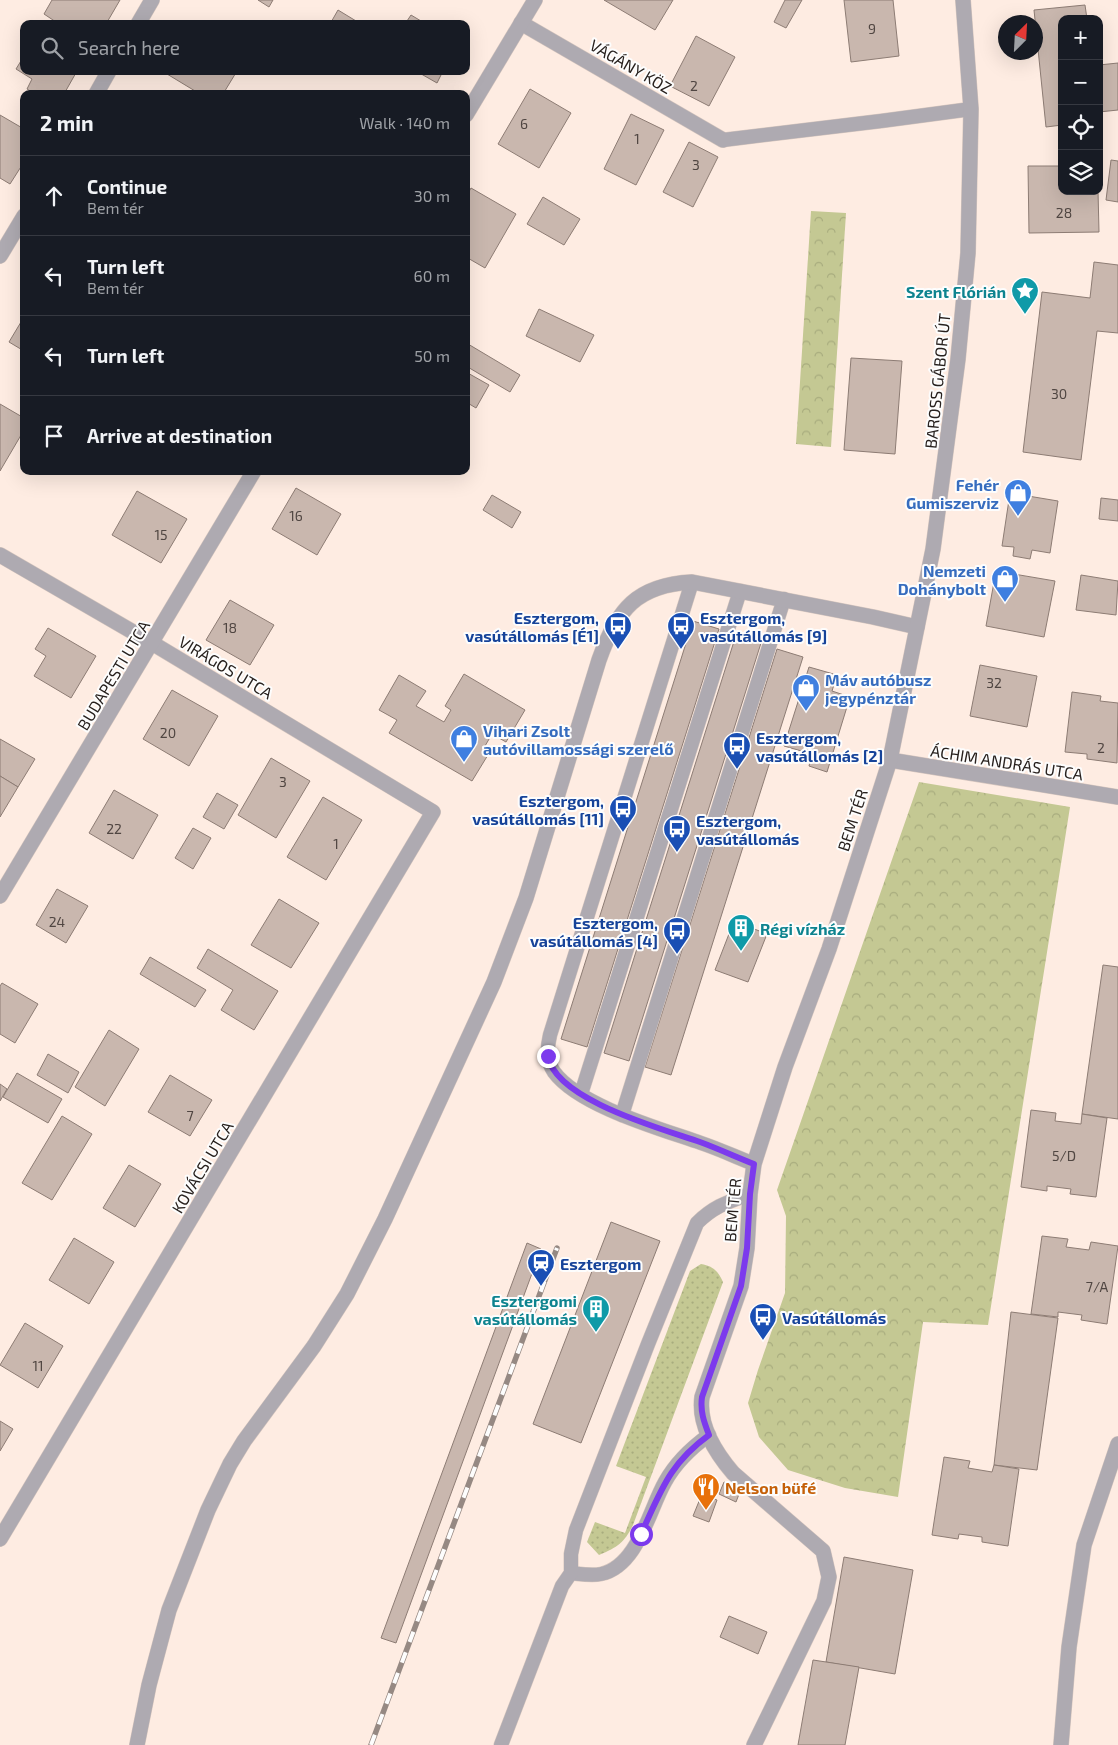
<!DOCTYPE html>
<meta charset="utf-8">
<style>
:root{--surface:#171b24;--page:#20242c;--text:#f1f3f6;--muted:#9ea1a6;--line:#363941}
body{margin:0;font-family:"Exo 2",sans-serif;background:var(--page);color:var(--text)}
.controls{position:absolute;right:15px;top:15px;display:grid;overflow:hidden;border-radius:10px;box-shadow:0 5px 20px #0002}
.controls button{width:45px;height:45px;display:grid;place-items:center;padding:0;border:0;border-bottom:1px solid var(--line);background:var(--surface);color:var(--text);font:25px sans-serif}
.compass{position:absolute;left:998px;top:15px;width:45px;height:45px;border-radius:50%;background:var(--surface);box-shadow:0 5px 20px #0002;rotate:24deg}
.stop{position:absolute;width:15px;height:15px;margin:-11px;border:4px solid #7c3aed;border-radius:50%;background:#fff}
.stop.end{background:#7c3aed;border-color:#fff;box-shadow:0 1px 5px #0008}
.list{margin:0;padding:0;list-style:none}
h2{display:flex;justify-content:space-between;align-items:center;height:65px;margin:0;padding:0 20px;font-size:21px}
h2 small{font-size:16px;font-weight:400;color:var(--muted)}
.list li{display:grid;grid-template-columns:32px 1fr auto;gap:15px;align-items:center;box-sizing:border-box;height:80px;padding:0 20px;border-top:1px solid var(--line)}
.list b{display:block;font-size:19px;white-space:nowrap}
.list p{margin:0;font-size:16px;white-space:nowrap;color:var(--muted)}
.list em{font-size:16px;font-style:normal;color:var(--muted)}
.icon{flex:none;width:28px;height:28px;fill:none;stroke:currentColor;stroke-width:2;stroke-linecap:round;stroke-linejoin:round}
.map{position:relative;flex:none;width:1118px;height:1745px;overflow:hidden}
.search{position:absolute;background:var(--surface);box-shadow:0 5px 20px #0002;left:20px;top:20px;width:450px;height:55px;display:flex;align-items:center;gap:12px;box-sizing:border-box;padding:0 18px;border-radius:10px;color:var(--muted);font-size:19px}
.panel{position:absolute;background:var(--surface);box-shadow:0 5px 20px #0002;left:20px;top:90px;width:450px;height:385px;border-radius:10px}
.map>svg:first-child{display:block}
.grass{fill:url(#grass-dots)}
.forest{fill:url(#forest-crowns)}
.building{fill:#c9b7ae;stroke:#8d7c74}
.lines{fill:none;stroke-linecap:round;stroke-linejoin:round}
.lane-casing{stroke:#d7c7bf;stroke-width:15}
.street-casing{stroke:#d7c7bf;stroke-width:16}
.lane{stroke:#aeaab1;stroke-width:14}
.street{stroke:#aeaab1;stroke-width:15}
.rail-casing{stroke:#968983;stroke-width:5.5}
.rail{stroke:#fdfdfd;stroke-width:4;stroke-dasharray:11;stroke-linecap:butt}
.route{stroke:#7c3aed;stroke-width:6}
.labels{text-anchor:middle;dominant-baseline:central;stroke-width:4;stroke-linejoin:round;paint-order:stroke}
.number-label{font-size:14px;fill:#504642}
.street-label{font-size:16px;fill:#28211e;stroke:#fdfdfd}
.culture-label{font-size:16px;font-weight:bold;fill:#0d838f;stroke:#fdfdfd;text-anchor:end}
.shop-label{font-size:16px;font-weight:bold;fill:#366cbe;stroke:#fdfdfd;text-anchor:end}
.transit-label{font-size:16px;font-weight:bold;fill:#164399;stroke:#fdfdfd;text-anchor:start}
.food-label{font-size:16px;font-weight:bold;fill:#c56008;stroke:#fdfdfd;text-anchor:start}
</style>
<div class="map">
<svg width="1118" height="1745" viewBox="0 0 1118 1745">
<defs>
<pattern id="grass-dots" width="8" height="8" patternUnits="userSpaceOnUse" patternTransform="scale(1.25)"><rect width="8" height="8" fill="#c4c893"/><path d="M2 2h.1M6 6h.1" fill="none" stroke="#a8ac7e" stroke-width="1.8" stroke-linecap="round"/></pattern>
<pattern id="forest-crowns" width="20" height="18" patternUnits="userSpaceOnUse" patternTransform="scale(1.25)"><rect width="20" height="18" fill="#c4c893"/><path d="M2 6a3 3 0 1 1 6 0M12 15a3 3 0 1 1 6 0" fill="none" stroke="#a8ac7e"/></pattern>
</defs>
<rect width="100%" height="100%" fill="#feece2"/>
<path class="grass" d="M701 1264C713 1266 718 1271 723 1282L633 1525C624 1543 618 1547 599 1555L587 1542 595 1522 625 1533 646 1477 616 1466 690 1271Z"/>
<g class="forest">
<path d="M811 211 846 213 831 447 796 444Z"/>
<path d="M919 782 1070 807 988 1325 923 1322 898 1497 845 1488 788 1470 759 1437 748 1403 758 1370 785 1293 786 1216 777 1190Z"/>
</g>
<g class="building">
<path d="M52 0H120L106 24H59L44 14Z"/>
<path d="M258 0H273L269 7Z"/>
<path d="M604 0H673L655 30Z"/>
<path d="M785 0H802L786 28 774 22Z"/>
<path d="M844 0H893L899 56 851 62Z"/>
<path d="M1085 5 1087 19H1062V125L1046 127 1034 10Z"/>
<path d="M338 10 361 24H330Z"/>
<path d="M411 15 426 24H405Z"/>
<path d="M696 36 735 57 709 106 670 86Z"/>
<path d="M24 56V71H77L64 94H35L27 89 32 79 16 69Z"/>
<path d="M1118 63V110L1099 112V65Z"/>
<path d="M169 71H237L223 94H200L167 74Z"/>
<path d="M416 71H443L437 83Z"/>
<path d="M530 89 571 113 539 168 498 144Z"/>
<path d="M631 114 664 130 636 185 604 169Z"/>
<path d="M0 115 24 129V162L10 184 0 178Z"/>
<path d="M689 142 718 157 693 207 663 192Z"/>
<path d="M1111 160 1118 161V202L1106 200Z"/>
<path d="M1028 166H1062V191H1098L1099 232 1029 233Z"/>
<path d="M471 188 516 214 485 268 466 257V197Z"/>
<path d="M543 197 580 219 564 245 527 224Z"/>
<path d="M1094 262 1118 265V333L1097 331 1081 460 1023 452 1042 292 1090 298Z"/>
<path d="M539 309 594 335 580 362 526 336Z"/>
<path d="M24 317V351L9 342Z"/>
<path d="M468 344 520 375 510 392 466 366V346Z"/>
<path d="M851 358 902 361 895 454 844 450Z"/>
<path d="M466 372 489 385 476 408 466 402Z"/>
<path d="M0 404 24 418V430L0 471Z"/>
<path d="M296 488 341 514 317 555 272 529Z"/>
<path d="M137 491 187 519 161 563 112 535Z"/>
<path d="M1010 493 1058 501 1050 553 1032 550 1030 559 1013 556 1014 547 1002 546Z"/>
<path d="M492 495 521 512 512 528 483 510Z"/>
<path d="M1101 498 1118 500V521L1099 519Z"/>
<path d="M996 571 1055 581 1044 637 986 626Z"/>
<path d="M1081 575 1118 581 1116 615 1076 610Z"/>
<path d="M230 600 274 625 250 665 206 640Z"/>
<path d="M693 621 719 629 587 1047 561 1039Z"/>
<path d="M48 628 96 656 71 698 34 676 46 656 35 649Z"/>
<path d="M736 635 761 643 629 1061 604 1053Z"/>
<path d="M777 649 803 657 671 1075 645 1067Z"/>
<path d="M980 665 1037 676 1027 727 970 716Z"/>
<path d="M809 667 837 675 832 691 850 697 827 772 809 766 812 754 784 746Z"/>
<path d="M464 674 525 710 506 742 492 734 485 746 491 750 472 781 389 733 397 720 379 710 399 675 426 691 416 706 444 722 451 710 445 706Z"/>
<path d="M172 690 218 716 189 766 143 739Z"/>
<path d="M1072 692 1101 696 1100 701 1118 703 1117 763 1087 759V754L1065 752Z"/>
<path d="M0 739 35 759 18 787 0 776Z"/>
<path d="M271 758 310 781 276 838 238 815Z"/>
<path d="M0 776 18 787 0 817Z"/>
<path d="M114 790 158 815 133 859 89 833Z"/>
<path d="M217 793 238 805 224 829 203 817Z"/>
<path d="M323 797 362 820 326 880 287 857Z"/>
<path d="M193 828 211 838 193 869 175 858Z"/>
<path d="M57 889 88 906 66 943 36 925Z"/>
<path d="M279 899 319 923 291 968 251 945Z"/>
<path d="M734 921 767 934 748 982 715 970Z"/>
<path d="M208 949 278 991 254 1030 221 1010 233 990 197 968Z"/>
<path d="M150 957 206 990 195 1007 140 974Z"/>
<path d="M1103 965 1118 967V1119L1082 1114Z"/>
<path d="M2 983 38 1004 15 1043 0 1034V986Z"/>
<path d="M109 1030 139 1049 105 1106 75 1087Z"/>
<path d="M48 1054 79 1072 68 1093 37 1075Z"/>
<path d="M17 1073 62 1099 48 1123 3 1097Z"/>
<path d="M170 1075 212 1100 190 1136 148 1112Z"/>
<path d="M0 1084 7 1089 0 1101Z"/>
<path d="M1031 1110 1056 1113 1055 1121 1081 1124 1082 1114 1107 1118 1096 1197 1070 1194 1071 1189 1047 1186V1191L1021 1187Z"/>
<path d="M62 1116 92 1134 52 1200 22 1183Z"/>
<path d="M129 1165 161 1184 135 1227 103 1208Z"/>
<path d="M611 1222 660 1241 581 1443 533 1424Z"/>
<path d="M1042 1236 1068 1239 1066 1247 1089 1250 1091 1242 1118 1246 1107 1324 1081 1320 1082 1315 1058 1312V1317L1031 1314Z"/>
<path d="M74 1238 114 1262 89 1304 49 1280Z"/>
<path d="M527 1243 541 1249 396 1643 381 1638Z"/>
<path d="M1011 1312 1058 1318 1037 1470 994 1465Z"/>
<path d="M25 1323 63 1346 38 1388 0 1365Z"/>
<path d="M0 1421 13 1429 0 1451Z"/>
<path d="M944 1457 970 1461 968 1468 992 1472 994 1465 1019 1469 1008 1546 982 1542V1537L959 1534 958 1539 932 1535Z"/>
<path d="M724 1482 741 1489 736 1502 719 1494Z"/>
<path d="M702 1494 717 1500 709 1522 693 1516Z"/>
<path d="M844 1557 913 1570 895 1674 826 1662Z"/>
<path d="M729 1616 767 1632 758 1654 720 1637Z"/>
<path d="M813 1660 859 1667 845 1745H798Z"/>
</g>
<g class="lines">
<defs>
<g id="lane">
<path d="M723 140 881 121 971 109"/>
<path d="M692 582 550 1035C547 1048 546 1060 554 1072 579 1106 661 1129 701 1143 719 1149 736 1157 754 1164"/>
<path d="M581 1094 740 591"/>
<path d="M622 1115 784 599"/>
<path d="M571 1573C581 1574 591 1576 601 1574 638 1566 649 1510 665 1482 676 1462 691 1448 709 1435"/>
<path d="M501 1745 562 1586 571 1573V1554L576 1530 648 1344 697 1223C714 1206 728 1202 750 1194"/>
</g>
<g id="street">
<path d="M521 23 723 140"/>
<path d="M138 24 152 0"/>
<path d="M96 94 109 71"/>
<path d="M466 115 535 0"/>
<path d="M0 256 24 216"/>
<path d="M0 555 152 643 433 812 0 1539"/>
<path d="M890 760 1118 797"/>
<path d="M0 896 254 471"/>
<path d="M137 1745 149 1685 169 1610 208 1510 230 1464 244 1441 314 1346 347 1294 385 1219 494 982 526 898 599 660C617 609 637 585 692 582L873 617 917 627"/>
<path d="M754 1745 824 1601 829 1577 823 1551 733 1473C716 1453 698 1425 702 1397L741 1286 747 1248 750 1194 754 1164 785 1067 829 949 890 760 933 549 958 359 968 253 971 109 963 0"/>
<path d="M1061 1745 1069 1647 1084 1545 1118 1444"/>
</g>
</defs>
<use href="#lane" class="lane-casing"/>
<use href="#street" class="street-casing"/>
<use href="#lane" class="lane"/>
<use href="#street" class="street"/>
<defs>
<path id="rail" d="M371 1745 557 1248"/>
</defs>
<use href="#rail" class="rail-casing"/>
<use href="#rail" class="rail"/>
</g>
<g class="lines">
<path class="route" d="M548 1056C555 1100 663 1129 700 1142 719 1149 736 1157 754 1164L750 1194 747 1248 741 1286 702 1397C700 1411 704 1422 709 1435 669 1464 661 1491 641 1534"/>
</g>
<defs>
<symbol id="sight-pin" viewBox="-11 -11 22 30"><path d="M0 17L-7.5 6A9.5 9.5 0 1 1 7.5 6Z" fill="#0f9aa8" stroke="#fdfdfd"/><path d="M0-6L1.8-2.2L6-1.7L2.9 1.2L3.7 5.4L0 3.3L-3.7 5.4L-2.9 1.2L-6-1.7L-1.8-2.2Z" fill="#fff"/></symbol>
<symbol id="shop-pin" viewBox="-11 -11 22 30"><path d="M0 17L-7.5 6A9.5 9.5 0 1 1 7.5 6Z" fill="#3f7fe0" stroke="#fdfdfd"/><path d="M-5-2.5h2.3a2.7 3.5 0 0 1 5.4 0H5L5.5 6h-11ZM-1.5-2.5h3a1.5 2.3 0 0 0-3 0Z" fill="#fff"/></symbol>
<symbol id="bus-pin" viewBox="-11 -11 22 30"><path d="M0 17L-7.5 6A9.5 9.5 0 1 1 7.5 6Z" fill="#1a4fb4" stroke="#fdfdfd"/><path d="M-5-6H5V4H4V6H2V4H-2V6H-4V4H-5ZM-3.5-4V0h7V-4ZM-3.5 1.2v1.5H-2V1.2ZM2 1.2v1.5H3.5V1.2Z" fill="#fff"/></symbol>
<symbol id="building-pin" viewBox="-11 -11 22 30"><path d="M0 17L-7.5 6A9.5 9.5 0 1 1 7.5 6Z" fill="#0f9aa8" stroke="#fdfdfd"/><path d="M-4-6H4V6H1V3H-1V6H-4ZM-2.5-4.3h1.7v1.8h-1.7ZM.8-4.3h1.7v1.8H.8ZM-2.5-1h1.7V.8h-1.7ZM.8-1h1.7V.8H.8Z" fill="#fff"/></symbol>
<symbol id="station-pin" viewBox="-11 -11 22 30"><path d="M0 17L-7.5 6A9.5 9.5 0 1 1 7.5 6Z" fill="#1a4fb4" stroke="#fdfdfd"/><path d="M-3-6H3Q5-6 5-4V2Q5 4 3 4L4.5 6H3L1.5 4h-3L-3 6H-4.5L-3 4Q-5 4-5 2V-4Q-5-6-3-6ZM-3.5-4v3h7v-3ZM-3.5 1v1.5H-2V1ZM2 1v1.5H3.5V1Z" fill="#fff"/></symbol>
<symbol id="restaurant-pin" viewBox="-11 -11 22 30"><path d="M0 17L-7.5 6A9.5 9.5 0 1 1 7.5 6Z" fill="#e8710a" stroke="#fdfdfd"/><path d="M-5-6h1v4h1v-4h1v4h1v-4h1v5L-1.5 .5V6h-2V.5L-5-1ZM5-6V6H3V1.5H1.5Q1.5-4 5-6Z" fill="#fff"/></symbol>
</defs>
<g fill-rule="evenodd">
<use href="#sight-pin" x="1009" y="275" width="32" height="43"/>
<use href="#shop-pin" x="1002" y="477" width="32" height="43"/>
<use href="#shop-pin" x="989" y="563" width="32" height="43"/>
<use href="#bus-pin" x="602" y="610" width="32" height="43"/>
<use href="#bus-pin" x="665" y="610" width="32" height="43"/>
<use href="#shop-pin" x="790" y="672" width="32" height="43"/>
<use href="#shop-pin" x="448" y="723" width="32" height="43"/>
<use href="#bus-pin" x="721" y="730" width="32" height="43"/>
<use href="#bus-pin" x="607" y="793" width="32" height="43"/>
<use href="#bus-pin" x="661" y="813" width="32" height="43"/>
<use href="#building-pin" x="725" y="912" width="32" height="43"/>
<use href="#bus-pin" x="661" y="915" width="32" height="43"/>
<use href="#station-pin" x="525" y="1247" width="32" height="43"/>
<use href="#building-pin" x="580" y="1293" width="32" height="43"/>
<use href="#bus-pin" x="747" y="1301" width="32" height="43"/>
<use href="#restaurant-pin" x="690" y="1471" width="32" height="43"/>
</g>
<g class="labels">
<g class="number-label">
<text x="872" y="28">9</text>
<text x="694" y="85">2</text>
<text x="524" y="123">6</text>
<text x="637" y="138">1</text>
<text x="696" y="164">3</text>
<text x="1064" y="212">28</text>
<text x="1059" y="393">30</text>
<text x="296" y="515">16</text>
<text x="161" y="534">15</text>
<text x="230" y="627">18</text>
<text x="994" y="682">32</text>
<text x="168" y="732">20</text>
<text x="1101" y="747">2</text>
<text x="283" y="781">3</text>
<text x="114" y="828">22</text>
<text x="336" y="843">1</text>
<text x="57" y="921">24</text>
<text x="190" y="1115">7</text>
<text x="1064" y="1155">5/D</text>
<text x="1097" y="1286">7/A</text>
<text x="38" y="1365">11</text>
</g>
<g class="street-label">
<text transform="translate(631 66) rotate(30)">VÁGÁNY KÖZ</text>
<text transform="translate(937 381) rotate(-84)">BAROSS GÁBOR ÚT</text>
<text transform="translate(226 667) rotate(31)">VIRÁGOS UTCA</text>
<text transform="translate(113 675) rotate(-59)">BUDAPESTI UTCA</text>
<text transform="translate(1007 762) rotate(9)">ÁCHIM ANDRÁS UTCA</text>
<text transform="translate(852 820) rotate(-72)">BEM TÉR</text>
<text transform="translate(202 1167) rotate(-59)">KOVÁCSI UTCA</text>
<text transform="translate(732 1210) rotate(-85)">BEM TÉR</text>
</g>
<g class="culture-label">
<text x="1006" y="291">Szent Flórián</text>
<text x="760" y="928" text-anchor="start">Régi vízház</text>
<text x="577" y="1300">Esztergomi<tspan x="577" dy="18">vasútállomás</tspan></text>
</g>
<g class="shop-label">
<text x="999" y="484">Fehér<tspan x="999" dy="18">Gumiszerviz</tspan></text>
<text x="986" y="570">Nemzeti<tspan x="986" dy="18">Dohánybolt</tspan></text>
<text x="825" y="679" text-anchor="start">Máv autóbusz<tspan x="825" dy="18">jegypénztár</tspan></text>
<text x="483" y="730" text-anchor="start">Vihari Zsolt<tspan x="483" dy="18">autóvillamossági szerelő</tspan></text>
</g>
<g class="transit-label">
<text x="599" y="617" text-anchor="end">Esztergom,<tspan x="599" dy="18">vasútállomás [É1]</tspan></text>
<text x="700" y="617">Esztergom,<tspan x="700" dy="18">vasútállomás [9]</tspan></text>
<text x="756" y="737">Esztergom,<tspan x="756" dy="18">vasútállomás [2]</tspan></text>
<text x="604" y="800" text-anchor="end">Esztergom,<tspan x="604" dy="18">vasútállomás [11]</tspan></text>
<text x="696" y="820">Esztergom,<tspan x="696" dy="18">vasútállomás</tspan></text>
<text x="658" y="922" text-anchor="end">Esztergom,<tspan x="658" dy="18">vasútállomás [4]</tspan></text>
<text x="560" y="1263">Esztergom</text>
<text x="782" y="1317">Vasútállomás</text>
</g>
<g class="food-label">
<text x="725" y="1487">Nelson büfé</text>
</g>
</g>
</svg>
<div class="controls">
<button>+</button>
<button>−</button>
<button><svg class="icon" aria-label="locate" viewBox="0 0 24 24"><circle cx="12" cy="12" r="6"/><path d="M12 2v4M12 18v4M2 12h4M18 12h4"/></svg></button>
<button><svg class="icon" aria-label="layers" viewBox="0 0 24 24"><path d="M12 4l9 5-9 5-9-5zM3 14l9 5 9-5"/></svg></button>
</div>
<svg class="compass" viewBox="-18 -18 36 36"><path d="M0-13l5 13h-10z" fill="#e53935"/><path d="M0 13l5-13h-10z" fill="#9ea1a6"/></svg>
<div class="stop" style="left:641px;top:1534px"></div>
<div class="stop end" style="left:548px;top:1056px"></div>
<div class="search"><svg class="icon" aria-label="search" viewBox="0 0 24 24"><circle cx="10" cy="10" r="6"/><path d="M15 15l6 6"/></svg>Search here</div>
<section class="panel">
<h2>2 min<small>Walk · 140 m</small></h2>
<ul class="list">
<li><svg class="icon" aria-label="ahead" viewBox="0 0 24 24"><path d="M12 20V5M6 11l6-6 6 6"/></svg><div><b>Continue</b><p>Bem tér</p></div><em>30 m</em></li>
<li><svg class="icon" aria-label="left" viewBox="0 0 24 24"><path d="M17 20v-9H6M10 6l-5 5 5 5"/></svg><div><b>Turn left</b><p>Bem tér</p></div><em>60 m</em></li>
<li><svg class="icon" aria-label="left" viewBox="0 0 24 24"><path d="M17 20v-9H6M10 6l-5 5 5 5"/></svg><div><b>Turn left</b></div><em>50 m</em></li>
<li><svg class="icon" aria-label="arrive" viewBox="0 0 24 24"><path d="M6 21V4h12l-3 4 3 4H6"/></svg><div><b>Arrive at destination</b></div></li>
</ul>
</section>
</div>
